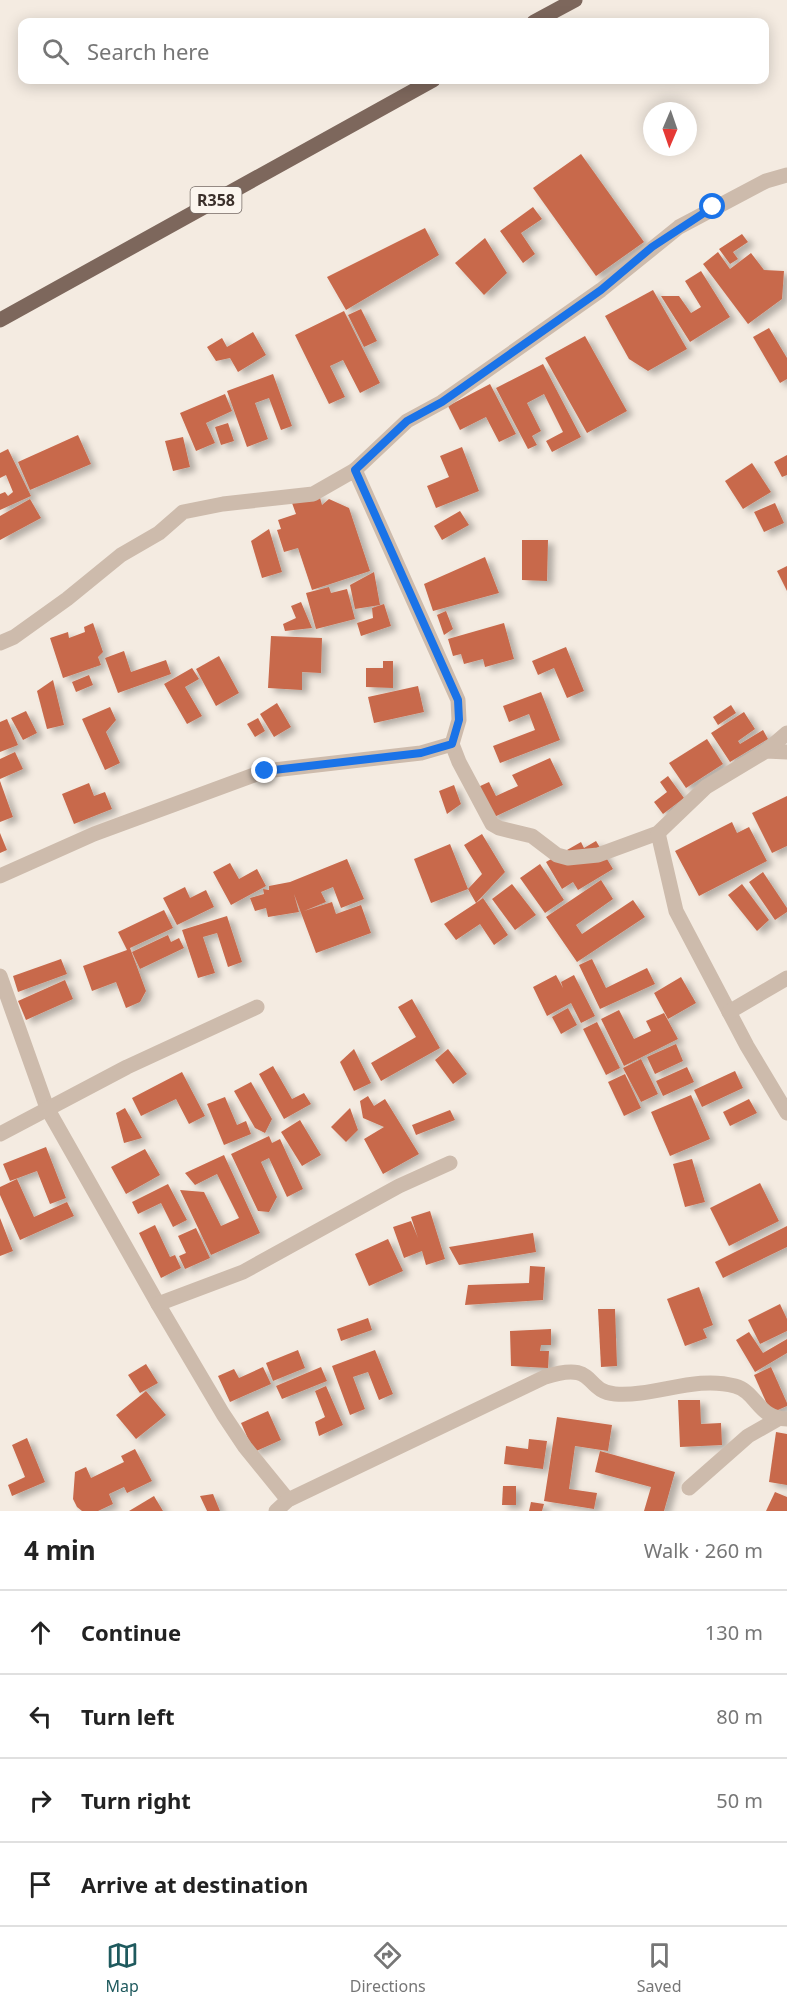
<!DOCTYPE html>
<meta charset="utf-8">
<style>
:root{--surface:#fff;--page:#f6f6f6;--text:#222;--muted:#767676;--line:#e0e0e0;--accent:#1f5a5e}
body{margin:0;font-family:"Noto Sans",sans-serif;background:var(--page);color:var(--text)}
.compass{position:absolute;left:643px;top:102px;width:54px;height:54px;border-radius:50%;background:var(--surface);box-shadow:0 3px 15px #0003;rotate:182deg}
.stop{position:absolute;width:18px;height:18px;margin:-14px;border:4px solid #1a73e8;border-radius:50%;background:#fff}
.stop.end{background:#1a73e8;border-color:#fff;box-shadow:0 2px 6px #0008}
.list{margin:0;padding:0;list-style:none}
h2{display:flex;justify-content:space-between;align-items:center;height:78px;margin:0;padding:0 24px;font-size:26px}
h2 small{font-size:20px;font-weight:400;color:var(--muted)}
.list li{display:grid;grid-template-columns:39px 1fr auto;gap:18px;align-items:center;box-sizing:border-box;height:84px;padding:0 24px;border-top:2px solid var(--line)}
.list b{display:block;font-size:22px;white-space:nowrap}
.list em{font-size:20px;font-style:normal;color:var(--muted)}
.icon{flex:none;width:33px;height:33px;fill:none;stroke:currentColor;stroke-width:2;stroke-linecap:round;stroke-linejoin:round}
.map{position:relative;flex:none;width:787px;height:1511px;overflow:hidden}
.search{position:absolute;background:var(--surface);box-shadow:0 3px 15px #0003;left:18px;right:18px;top:18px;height:66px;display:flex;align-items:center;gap:15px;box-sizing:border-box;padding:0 21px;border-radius:12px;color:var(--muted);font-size:22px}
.sheet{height:414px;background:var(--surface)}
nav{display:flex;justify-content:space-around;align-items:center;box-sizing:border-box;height:84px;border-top:2px solid var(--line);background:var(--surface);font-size:16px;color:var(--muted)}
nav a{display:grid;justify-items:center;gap:3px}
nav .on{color:var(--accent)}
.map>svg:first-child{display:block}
.building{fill:#c8694b;filter:url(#shadow)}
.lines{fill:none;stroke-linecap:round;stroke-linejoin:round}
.street{stroke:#cdbbac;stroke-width:15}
.primary{stroke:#7d675c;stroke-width:15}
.route{stroke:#1a73e8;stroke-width:8}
.labels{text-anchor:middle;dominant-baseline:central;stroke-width:6;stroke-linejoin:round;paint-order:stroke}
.shield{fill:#fbf5ee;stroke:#756b66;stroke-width:1.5}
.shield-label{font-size:16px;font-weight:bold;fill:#3b302b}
</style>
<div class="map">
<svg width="787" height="1511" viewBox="0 0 787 1511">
<defs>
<filter id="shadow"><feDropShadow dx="6" dy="4" stdDeviation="3" flood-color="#0004"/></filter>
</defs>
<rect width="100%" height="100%" fill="#f4ebe1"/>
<g class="building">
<path d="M581 154 644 242 596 276 533 188Z"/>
<path d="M533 207 542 219 521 233 535 254 523 263 500 231Z"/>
<path d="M425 228 439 255 346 310 327 277Z"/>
<path d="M742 234 748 242 733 252 738 259 730 264 719 249Z"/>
<path d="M485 238 507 273 484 295 455 263Z"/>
<path d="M718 252 730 269 751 253 764 270 784 271 782 299 748 324 703 264Z"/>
<path d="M701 271 730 317 690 342 661 296H679L691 313 701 307 685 281Z"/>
<path d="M653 290 687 349 648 371 629 359 605 316Z"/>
<path d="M361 309 377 341 364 347 348 315Z"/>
<path d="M344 311 380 383 360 393 343 360 330 366 345 397 329 404 295 335Z"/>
<path d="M769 328 787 358V379L780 383 753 337Z"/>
<path d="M253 332 266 355 238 372 230 358 216 361 207 347 222 338 227 347Z"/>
<path d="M585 336 627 411 587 433 545 358Z"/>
<path d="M543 364 581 437 552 452 546 441 563 432 544 394 527 403 541 431 532 436 537 445 528 449 496 388Z"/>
<path d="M273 374 292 426 281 430 269 398 255 403 268 439 247 447 227 391Z"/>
<path d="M490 384 516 434 499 442 486 417 460 430 448 406Z"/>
<path d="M225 394 232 411 206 423 215 443 196 451 180 413Z"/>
<path d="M228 423 234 441 221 445 215 427Z"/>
<path d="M78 435 91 464 30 490 18 462Z"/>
<path d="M183 437 190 467 173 471 165 441Z"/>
<path d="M462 447 479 491 436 508 427 486 449 477 440 456Z"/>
<path d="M8 449 31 496 0 510V494L5 492 8 496 13 492 6 475 0 478V453Z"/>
<path d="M787 455V475L782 477 774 462Z"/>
<path d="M752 463 771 492 743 509 725 481Z"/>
<path d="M319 494 322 505 329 499 349 508 370 571 312 590 298 548 284 552 277 530 281 529 278 520 296 514 292 503Z"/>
<path d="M30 499 41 518 0 540V516Z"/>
<path d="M775 503 784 523 764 532 754 512Z"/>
<path d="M460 511 469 525 442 540 434 526Z"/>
<path d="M269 529 282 572 262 578 251 541Z"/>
<path d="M522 540H548L547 581 522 580Z"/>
<path d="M485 557 499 593 433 611 424 584Z"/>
<path d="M787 566V591L777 571Z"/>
<path d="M374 572 380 605 355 609 350 585Z"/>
<path d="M329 587 331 593 347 589 355 619 316 629 306 593Z"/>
<path d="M301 602 312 628 285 631 283 624 296 618 291 606Z"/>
<path d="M384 604 391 626 361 636 357 623 373 618 372 608Z"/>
<path d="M446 611 453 629 444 635 437 615Z"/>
<path d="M93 623 103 652 98 657 101 665 63 678 50 638 68 632 69 638 85 632 84 627Z"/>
<path d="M504 623 514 659 485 667 483 659 464 664 461 654 453 656 448 639Z"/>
<path d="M271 636 322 638 321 673 302 672V690L268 688Z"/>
<path d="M566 647 584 691 567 698 554 668 538 675 532 661Z"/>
<path d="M124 651 131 672 166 660 171 674 118 693 105 658Z"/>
<path d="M219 656 239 693 216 706 196 669Z"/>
<path d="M383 661H393V688L366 687V668H383Z"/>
<path d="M192 668 199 679 185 687 202 716 187 724 164 684Z"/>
<path d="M89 675 93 685 76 692 72 682Z"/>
<path d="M53 680 64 725 47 729 37 691Z"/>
<path d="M418 686 424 712 374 723 368 697Z"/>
<path d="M541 692 560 740 500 763 493 746 535 730 529 714 509 722 503 706Z"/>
<path d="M277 703 291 727 274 737 260 714Z"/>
<path d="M731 705 736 713 718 725 713 717Z"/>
<path d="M110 707 116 720 106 732 120 763 105 770 82 719Z"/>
<path d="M26 711 37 733 23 740 11 718Z"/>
<path d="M744 712 755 729 738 741 740 744 763 730 768 739 730 762 711 733Z"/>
<path d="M258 718 265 731 255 737 247 724Z"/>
<path d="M7 719 18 745 0 752V722Z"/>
<path d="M707 739 723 764 686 788 669 763Z"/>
<path d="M15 752 23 769 0 779V759Z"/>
<path d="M550 758 563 785 492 818 478 787 489 782 496 796 518 786 512 775Z"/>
<path d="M668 776 684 798 663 814 654 802 667 792 660 782Z"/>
<path d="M0 781 13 817 0 822Z"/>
<path d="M89 783 94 796 105 792 112 809 74 824 62 794Z"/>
<path d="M454 785 461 804 447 814 439 791Z"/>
<path d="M787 796V846L772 853 752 813Z"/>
<path d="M732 822 737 833 749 827 767 861 699 896 675 851Z"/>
<path d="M0 833 7 850 0 853Z"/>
<path d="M482 834 505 872 476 903 483 898 508 935 494 945 480 924 456 940 444 924 476 903 468 889 482 874 464 845Z"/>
<path d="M596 841 613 869 578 890 573 882 562 889 546 862 581 842 584 848Z"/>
<path d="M450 844 468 889 431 903 414 859Z"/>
<path d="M347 859 364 899 341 908 333 887 321 892 326 902 304 911 332 902 336 914 361 905 371 933 316 953 294 894 299 912 268 917 266 908 255 911 250 898 264 894 263 889 269 890V886L290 882Z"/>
<path d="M230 863 239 879 257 869 266 886 231 905 213 872Z"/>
<path d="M540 864 564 900 545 913 520 878Z"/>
<path d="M763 872 787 908V912L775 920 749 882Z"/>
<path d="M601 880 613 899 576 925 582 934 633 900 645 917 577 962 546 917Z"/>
<path d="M512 884 536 915 515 930 492 899Z"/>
<path d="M742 884 769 920 757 931 728 895Z"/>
<path d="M185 887 190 898 206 890 214 907 177 925 163 898Z"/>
<path d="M164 910 173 928 130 948 146 991 140 1002 126 1008 116 982 92 991 83 966 127 950 118 932Z"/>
<path d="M227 916 242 962 228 967 217 933 203 937 215 973 198 978 182 930Z"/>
<path d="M168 935 171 942 179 938 184 948 140 969 132 952Z"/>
<path d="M61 959 67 974 18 992 13 976Z"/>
<path d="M592 959 606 988 647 968 655 984 600 1009 579 965Z"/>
<path d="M556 975 563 988 561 982 574 975 595 1016 581 1023 571 1003 547 1016 533 987Z"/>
<path d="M681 977 696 1003 668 1019 654 993Z"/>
<path d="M65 980 73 999 26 1020 18 1001Z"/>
<path d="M412 999 440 1048 381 1081 371 1063 416 1037 398 1007Z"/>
<path d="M568 1008 577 1025 561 1034 552 1017Z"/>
<path d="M619 1010 634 1039 651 1031 646 1021 664 1013 678 1039 624 1066 601 1019Z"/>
<path d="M597 1022 620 1068 606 1075 583 1029Z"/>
<path d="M676 1044 683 1061 655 1074 647 1057Z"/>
<path d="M354 1049 371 1083 354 1091 340 1062Z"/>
<path d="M448 1049 467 1074 453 1084 435 1060Z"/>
<path d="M641 1059 658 1094 641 1102 623 1068Z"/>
<path d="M273 1066 292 1099 304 1093 311 1104 284 1119 259 1074Z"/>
<path d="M687 1067 694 1082 663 1096 656 1081Z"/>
<path d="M735 1071 743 1088 702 1107 694 1090Z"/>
<path d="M182 1072 205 1116 189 1124 176 1099 141 1116 132 1098Z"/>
<path d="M625 1074 641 1108 624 1116 608 1082Z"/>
<path d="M251 1082 272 1119 265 1133 255 1128 234 1091Z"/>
<path d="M691 1095 710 1139 670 1156 651 1112Z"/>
<path d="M368 1096 374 1106 385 1099 419 1154 383 1174 364 1139 384 1127 363 1118 360 1101Z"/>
<path d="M225 1097 237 1125 246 1121 251 1134 224 1145 207 1104Z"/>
<path d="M749 1099 757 1113 730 1126 723 1112Z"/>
<path d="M125 1108 142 1138 124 1143 116 1113Z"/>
<path d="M350 1108 358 1130 346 1142 331 1127Z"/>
<path d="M450 1110 455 1120 416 1135 412 1125Z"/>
<path d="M300 1120 321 1155 302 1166 281 1132Z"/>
<path d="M269 1136 272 1143 280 1139 303 1189 287 1197 269 1158 261 1162 277 1197 269 1212 258 1211 231 1154Z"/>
<path d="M46 1147 66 1198 50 1204 37 1171 10 1181 3 1164Z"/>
<path d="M145 1149 160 1175 126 1194 111 1167Z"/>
<path d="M224 1155 260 1233 211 1255 180 1190 204 1192 221 1226 239 1218 217 1174 195 1185 185 1173Z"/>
<path d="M692 1159 705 1202 685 1207 673 1164Z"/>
<path d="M17 1179 34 1217 67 1202 74 1216 20 1240 0 1195V1187Z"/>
<path d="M760 1183 779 1221 729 1246 710 1208Z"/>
<path d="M168 1184 187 1220 173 1227 161 1203 138 1214 132 1202Z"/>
<path d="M430 1211 445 1259 426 1265 422 1251 404 1258 393 1227 411 1221 418 1238 411 1217Z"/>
<path d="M0 1218 13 1251 0 1256Z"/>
<path d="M155 1225 170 1257 175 1255 181 1268 161 1278 139 1233Z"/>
<path d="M787 1226V1247L723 1278 715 1262Z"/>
<path d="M196 1228 210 1258 185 1269 179 1256 186 1253 178 1236Z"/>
<path d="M533 1233 536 1252 459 1265 449 1247Z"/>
<path d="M388 1239 403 1271 369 1286 355 1254Z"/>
<path d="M530 1266 545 1267 543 1300 465 1305 468 1285 529 1283Z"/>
<path d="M699 1287 713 1325 703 1329 707 1338 685 1346 667 1299Z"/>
<path d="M780 1304 787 1319V1331L760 1344 748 1320Z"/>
<path d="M598 1309H615L617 1366 601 1367Z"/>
<path d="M368 1318 372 1330 341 1341 337 1329Z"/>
<path d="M551 1329V1345H541L540 1351H549L548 1368 511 1366 510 1331Z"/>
<path d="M749 1332 763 1353 787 1339V1353L755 1372 736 1340Z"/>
<path d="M298 1350 305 1368 273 1381 266 1363Z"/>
<path d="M375 1350 393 1394 379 1400 368 1372 353 1377 365 1409 350 1415 332 1366Z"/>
<path d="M146 1364 158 1383 140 1393 128 1375Z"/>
<path d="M263 1367 271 1384 230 1402 218 1376 234 1369 239 1378Z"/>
<path d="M321 1367 327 1381 282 1399 276 1386Z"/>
<path d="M771 1367 787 1403V1406L771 1413 754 1375Z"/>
<path d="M326 1386 343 1425 319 1436 315 1422 325 1417 315 1391Z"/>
<path d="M146 1391 166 1415 136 1439 116 1415Z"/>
<path d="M678 1400H700L701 1424 721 1423 722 1445 680 1447Z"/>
<path d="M268 1411 281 1440 254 1452 241 1423Z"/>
<path d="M557 1417 612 1425 608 1451 575 1446 569 1489 597 1493 594 1509 544 1501Z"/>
<path d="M776 1432 787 1434V1485L769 1482Z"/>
<path d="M27 1438 45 1482 12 1496 8 1485 25 1477 12 1445Z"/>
<path d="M529 1439 547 1441 543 1469 504 1464 506 1446 528 1449Z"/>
<path d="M135 1449 152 1481 127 1493 124 1487 109 1494 113 1504 98 1511H82L77 1507 73 1499 75 1472 86 1467 91 1478 124 1462 121 1456Z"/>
<path d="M600 1451 675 1472 664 1511H644L651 1487 595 1472Z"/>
<path d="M503 1486H516V1505H502Z"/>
<path d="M775 1492 787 1497V1511H766Z"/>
<path d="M213 1494 220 1511H207L200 1496Z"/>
<path d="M154 1496 163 1511H129Z"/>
<path d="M531 1502 544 1504 542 1511H529Z"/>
</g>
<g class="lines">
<g class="street">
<path d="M355 470 407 421 442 402 601 290 679 227 766 181 787 175"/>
<path d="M0 643 14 637 67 599 121 555 159 533 183 512 223 504 313 494 355 470 458 700 459 720 452 744 459 762 492 824 499 828 532 836 557 855 568 858 598 855 658 833 706 787 766 751 787 752"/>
<path d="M766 751 787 733"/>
<path d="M658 833 676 911 747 1046 787 1113"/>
<path d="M0 876 94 834 265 771 421 753 452 744"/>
<path d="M0 976 47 1108 158 1304 223 1414 245 1447 288 1500"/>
<path d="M729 1012 787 978"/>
<path d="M0 1134 127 1067 257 1007"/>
<path d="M158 1304 243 1272 399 1186 450 1163"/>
<path d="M689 1488 748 1436 778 1419"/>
<path d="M276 1511 288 1500 545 1377C598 1360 583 1391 615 1394 655 1397 695 1375 735 1386 757 1392 758 1419 787 1419"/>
</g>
<g class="primary">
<path d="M534 22 575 0"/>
<path d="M0 320 433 80"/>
</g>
</g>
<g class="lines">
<path class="route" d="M265 771 421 753 452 744 459 720 458 700 355 470 407 421 442 402 601 290 652 247 713 207"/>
</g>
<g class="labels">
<rect class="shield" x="190.5" y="187" width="51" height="26" rx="4.5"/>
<g class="shield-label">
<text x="216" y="200">R358</text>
</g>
</g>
</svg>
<svg class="compass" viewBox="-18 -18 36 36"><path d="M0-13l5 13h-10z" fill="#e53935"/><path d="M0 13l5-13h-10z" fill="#767676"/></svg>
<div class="stop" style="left:713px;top:207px"></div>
<div class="stop end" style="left:265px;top:771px"></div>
<div class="search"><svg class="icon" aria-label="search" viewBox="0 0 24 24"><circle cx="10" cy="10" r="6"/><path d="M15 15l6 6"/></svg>Search here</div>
</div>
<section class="sheet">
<h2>4 min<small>Walk · 260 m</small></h2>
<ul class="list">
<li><svg class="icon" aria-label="ahead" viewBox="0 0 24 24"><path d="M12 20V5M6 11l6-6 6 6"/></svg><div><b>Continue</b></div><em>130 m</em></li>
<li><svg class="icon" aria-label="left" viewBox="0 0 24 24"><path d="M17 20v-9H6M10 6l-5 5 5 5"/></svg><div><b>Turn left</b></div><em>80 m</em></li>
<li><svg class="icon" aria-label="right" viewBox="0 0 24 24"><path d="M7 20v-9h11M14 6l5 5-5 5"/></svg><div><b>Turn right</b></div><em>50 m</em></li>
<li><svg class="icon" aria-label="arrive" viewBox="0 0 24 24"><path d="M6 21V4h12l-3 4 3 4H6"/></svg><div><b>Arrive at destination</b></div></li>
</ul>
</section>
<nav>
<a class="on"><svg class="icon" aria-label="map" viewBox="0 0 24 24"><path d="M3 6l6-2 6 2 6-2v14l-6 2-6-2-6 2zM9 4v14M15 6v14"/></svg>Map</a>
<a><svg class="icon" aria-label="directions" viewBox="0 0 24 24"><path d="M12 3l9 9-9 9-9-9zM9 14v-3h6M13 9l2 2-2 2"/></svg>Directions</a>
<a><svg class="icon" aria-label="saved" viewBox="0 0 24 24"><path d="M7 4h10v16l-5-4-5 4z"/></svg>Saved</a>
</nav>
